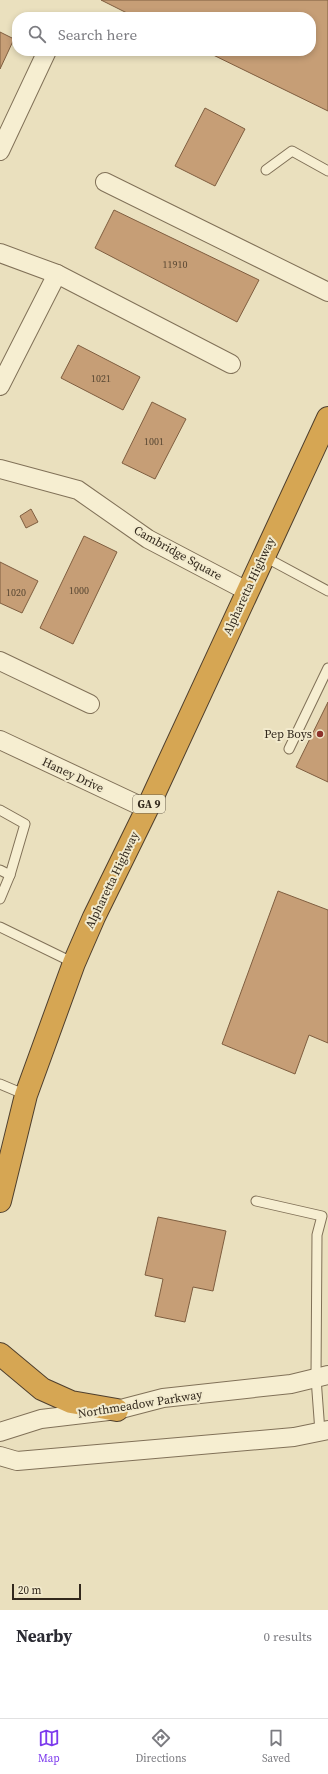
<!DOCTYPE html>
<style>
:root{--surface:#fff;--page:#f7f7f7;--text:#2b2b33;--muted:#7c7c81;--line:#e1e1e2;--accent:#7c3aed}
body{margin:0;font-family:"Source Serif 4",serif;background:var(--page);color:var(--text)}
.scale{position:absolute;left:12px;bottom:10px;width:69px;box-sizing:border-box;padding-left:4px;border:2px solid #32281c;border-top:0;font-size:11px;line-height:14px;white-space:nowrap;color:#32281c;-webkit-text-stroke:3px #f2eacd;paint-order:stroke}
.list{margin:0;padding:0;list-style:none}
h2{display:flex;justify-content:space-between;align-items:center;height:52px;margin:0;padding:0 16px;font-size:17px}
h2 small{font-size:13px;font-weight:400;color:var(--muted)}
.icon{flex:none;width:22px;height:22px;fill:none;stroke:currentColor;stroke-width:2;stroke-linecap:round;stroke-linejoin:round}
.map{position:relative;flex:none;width:328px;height:1610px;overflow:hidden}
.search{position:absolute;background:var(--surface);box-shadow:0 2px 6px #0003;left:12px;right:12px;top:12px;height:44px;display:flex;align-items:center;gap:10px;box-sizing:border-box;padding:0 14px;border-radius:16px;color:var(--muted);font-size:15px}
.sheet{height:108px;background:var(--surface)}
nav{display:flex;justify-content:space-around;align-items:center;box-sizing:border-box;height:56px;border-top:1px solid var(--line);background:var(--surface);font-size:11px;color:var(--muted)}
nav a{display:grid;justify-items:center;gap:2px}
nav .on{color:var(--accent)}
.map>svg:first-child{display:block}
.building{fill:#c69e76;stroke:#7f5e40}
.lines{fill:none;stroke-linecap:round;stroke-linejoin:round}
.lane-casing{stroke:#817158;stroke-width:11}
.street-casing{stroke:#817158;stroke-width:20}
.highway-casing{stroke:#4f3f2d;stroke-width:24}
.lane{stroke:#f6eed1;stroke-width:9}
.street{stroke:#f6eed1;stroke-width:18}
.highway{stroke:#d6a653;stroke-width:22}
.poi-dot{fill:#8d332c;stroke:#f2eacd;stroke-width:1.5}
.labels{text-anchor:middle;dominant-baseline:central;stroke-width:4;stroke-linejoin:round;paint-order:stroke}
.number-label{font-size:10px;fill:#574632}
.shield{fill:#f2eacd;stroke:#6c6251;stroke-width:1}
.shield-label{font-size:11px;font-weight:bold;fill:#32281c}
.street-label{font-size:12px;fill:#32281c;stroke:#f2eacd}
.poi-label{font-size:12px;fill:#32281c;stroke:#f2eacd;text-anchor:end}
</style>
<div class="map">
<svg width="328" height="1610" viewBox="0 0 328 1610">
<rect width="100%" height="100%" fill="#eae0be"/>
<g class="building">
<path d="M101 0H328V111L205 51H311V17H135Z"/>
<path d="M0 32 14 39 0 69Z"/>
<path d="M205 108 245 129 215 186 175 166Z"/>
<path d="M114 210 259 280 237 322 95 248Z"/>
<path d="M78 345 140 377 123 410 61 378Z"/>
<path d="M152 402 186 419 155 479 122 463Z"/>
<path d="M31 509 38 522 26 528 20 516Z"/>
<path d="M84 536 117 552 73 644 40 628Z"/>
<path d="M0 562 38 581 22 613 0 603Z"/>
<path d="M328 702V782L296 767Z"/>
<path d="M278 891 328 910V1043L309 1035 295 1074 222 1044Z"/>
<path d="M158 1217 226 1231 213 1291 193 1287 185 1322 155 1316 163 1279 145 1275Z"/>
</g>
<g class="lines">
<defs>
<g id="lane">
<path d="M266 170 292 151 328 171"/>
<path d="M263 556 328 591"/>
<path d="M289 749 328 668"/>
<path d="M0 810 25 824 10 875 0 899"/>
<path d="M0 870 10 875"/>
<path d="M0 927 74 963"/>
<path d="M0 1084 26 1095"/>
<path d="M256 1201 322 1216 317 1235 316 1378 320 1432"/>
</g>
<g id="street">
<path d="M0 151 47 51"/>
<path d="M105 182 328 292"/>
<path d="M0 253 57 274 231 364"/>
<path d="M0 386 57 274"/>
<path d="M0 469 78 490 148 539 247 591"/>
<path d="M0 661 90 704"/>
<path d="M0 740 147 809"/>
<path d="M0 1432 41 1419 117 1410 163 1398 291 1384 328 1375"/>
<path d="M0 1456 17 1461 294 1437 328 1430"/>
</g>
<g id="highway">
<path d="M0 1201 26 1095 74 963 94 917 147 809 328 418"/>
<path d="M0 1354 42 1389 71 1402 117 1410"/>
</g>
</defs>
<use href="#lane" class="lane-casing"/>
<use href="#street" class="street-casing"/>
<use href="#highway" class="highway-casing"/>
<use href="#lane" class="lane"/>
<use href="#street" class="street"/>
<use href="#highway" class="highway"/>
</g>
<circle class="poi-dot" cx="320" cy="734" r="4"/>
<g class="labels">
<g class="number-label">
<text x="175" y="264">11910</text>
<text x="101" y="378">1021</text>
<text x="154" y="441">1001</text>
<text x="79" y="590">1000</text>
<text x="16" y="592">1020</text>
</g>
<rect class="shield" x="133" y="795" width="32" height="18" rx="3"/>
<g class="shield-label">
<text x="149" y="804">GA 9</text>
</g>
<g class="street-label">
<text transform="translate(178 553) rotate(29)">Cambridge Square</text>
<text transform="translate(249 586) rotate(-65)">Alpharetta Highway</text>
<text transform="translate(73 775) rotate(25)">Haney Drive</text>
<text transform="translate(112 880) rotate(-64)">Alpharetta Highway</text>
<text transform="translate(140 1404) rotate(-9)">Northmeadow Parkway</text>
</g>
<g class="poi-label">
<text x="312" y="734">Pep Boys</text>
</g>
</g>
</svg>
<div class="scale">20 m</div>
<div class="search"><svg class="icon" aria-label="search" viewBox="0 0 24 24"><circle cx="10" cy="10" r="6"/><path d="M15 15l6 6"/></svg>Search here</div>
</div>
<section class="sheet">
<h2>Nearby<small>0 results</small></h2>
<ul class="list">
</ul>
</section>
<nav>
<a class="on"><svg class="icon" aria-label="map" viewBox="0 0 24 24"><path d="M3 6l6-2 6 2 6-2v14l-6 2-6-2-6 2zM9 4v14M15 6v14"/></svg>Map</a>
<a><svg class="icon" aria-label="directions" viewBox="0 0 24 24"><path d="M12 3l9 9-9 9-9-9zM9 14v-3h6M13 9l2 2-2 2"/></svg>Directions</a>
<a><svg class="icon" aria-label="saved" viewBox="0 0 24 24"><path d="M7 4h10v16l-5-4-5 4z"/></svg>Saved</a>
</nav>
